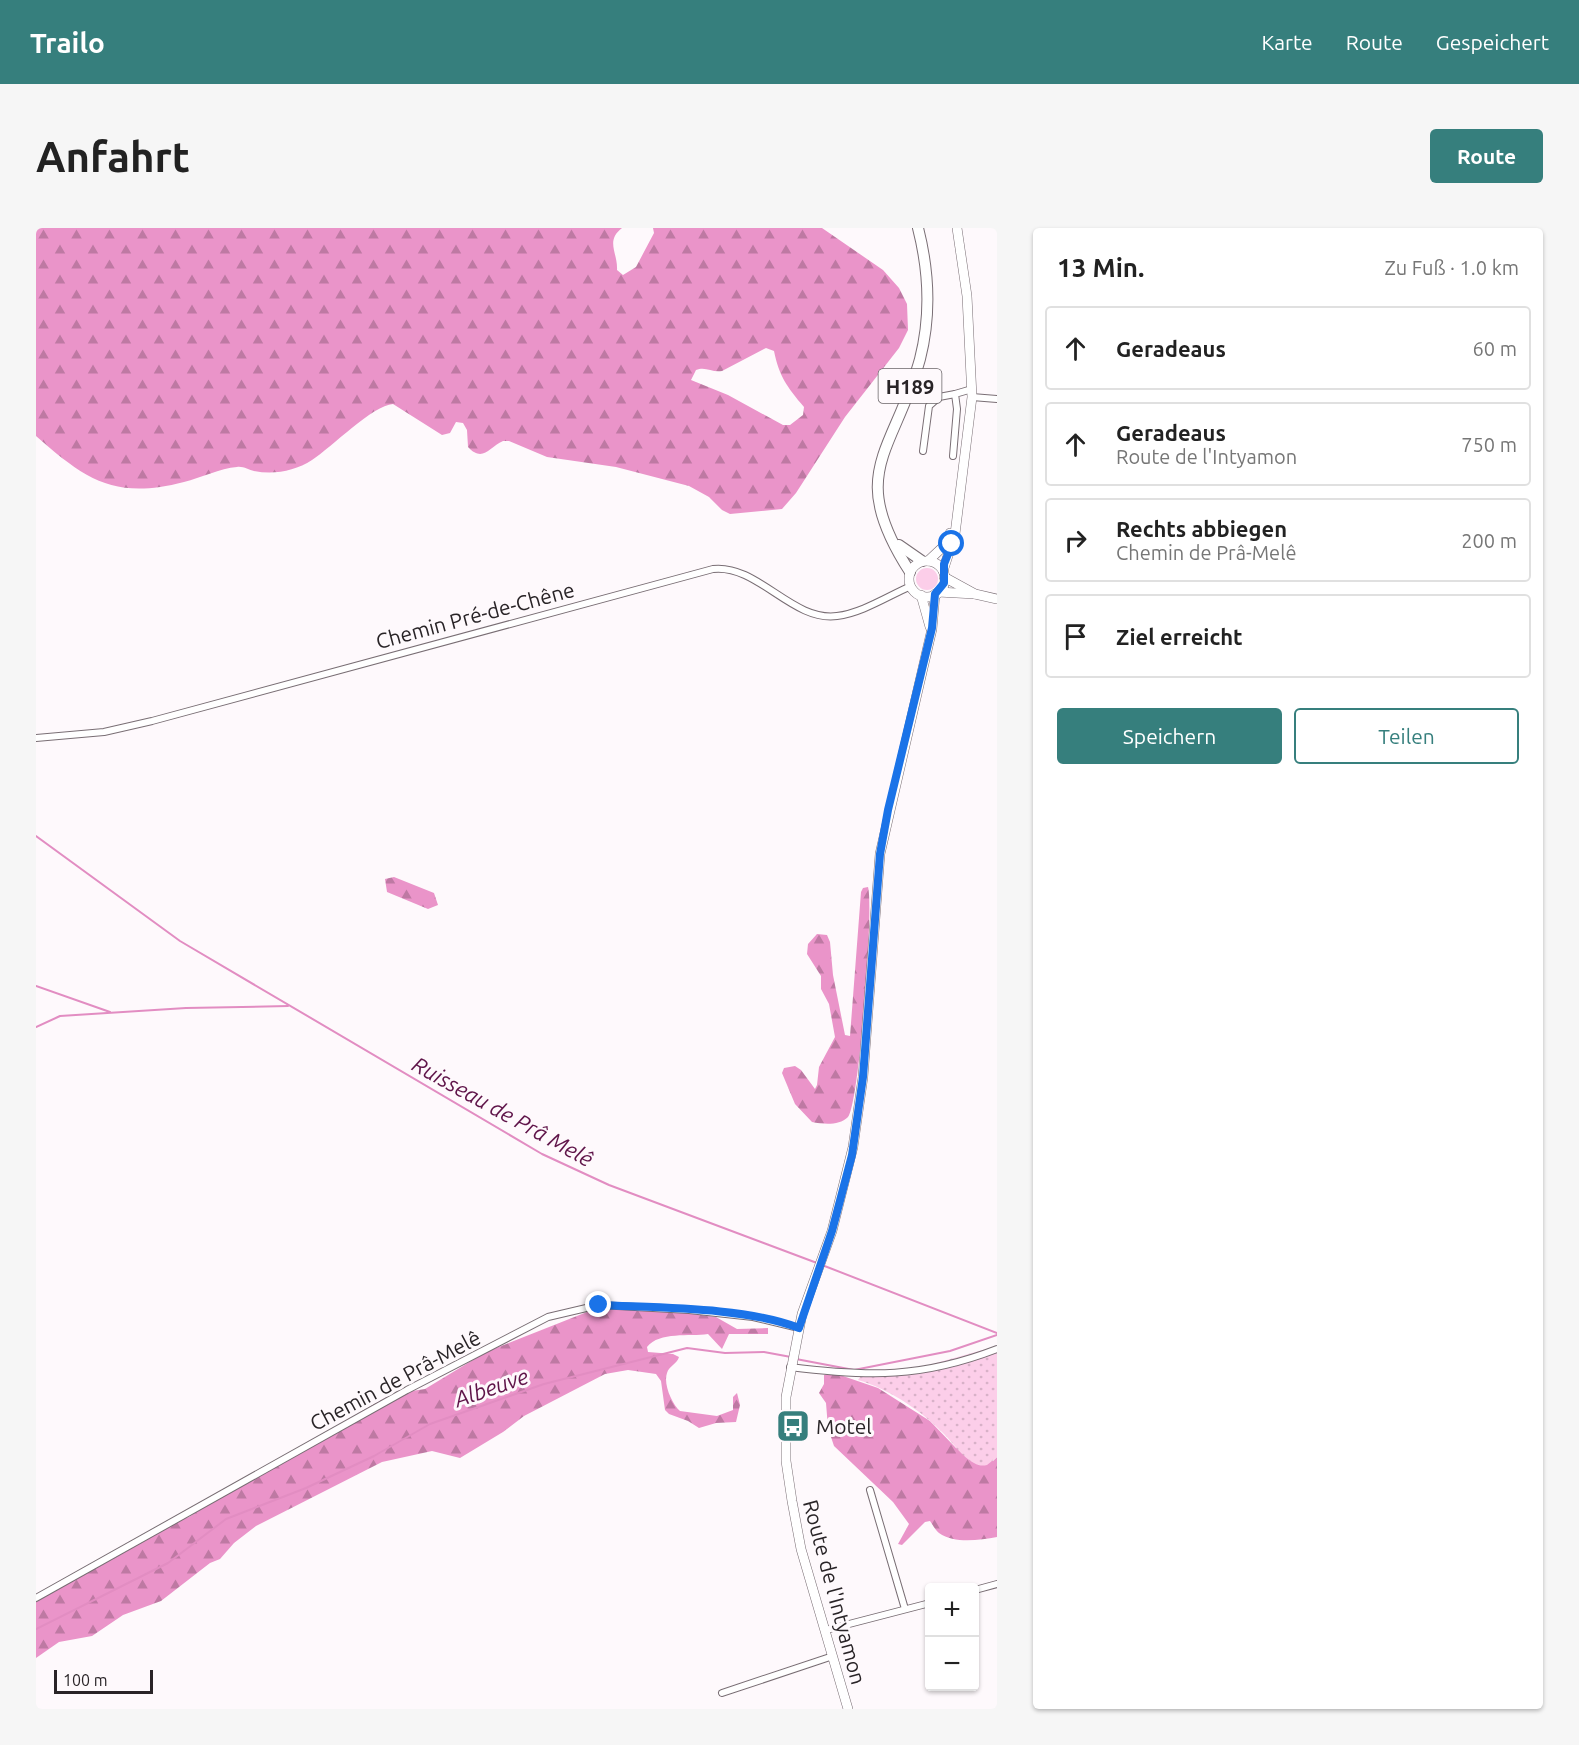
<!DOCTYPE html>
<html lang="de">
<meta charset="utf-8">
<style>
:root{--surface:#fff;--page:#f6f6f6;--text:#222;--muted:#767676;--line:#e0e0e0;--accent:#367f7d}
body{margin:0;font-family:Ubuntu,sans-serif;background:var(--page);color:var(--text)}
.controls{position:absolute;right:18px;bottom:18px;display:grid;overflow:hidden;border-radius:6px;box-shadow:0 2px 4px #0004}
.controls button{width:54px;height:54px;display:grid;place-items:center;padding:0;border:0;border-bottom:2px solid var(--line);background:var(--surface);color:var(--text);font:30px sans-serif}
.scale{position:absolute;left:18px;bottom:15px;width:99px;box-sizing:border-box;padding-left:6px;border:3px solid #292427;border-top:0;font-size:16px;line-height:21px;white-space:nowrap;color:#292427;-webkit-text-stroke:4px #fef9fc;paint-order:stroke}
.stop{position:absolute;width:18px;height:18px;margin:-14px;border:4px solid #1a73e8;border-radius:50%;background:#fff}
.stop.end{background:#1a73e8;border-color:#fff;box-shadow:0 2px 6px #0008}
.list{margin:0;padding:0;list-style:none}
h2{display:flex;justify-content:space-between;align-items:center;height:78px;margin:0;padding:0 24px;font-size:26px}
h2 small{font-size:20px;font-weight:400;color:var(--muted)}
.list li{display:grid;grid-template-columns:39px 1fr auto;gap:18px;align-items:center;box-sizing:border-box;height:84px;margin:0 12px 12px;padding:0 12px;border:2px solid var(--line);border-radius:6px}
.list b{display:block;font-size:22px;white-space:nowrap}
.list p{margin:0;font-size:20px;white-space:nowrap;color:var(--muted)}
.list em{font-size:20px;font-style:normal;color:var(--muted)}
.actions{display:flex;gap:12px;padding:18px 24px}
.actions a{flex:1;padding:14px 0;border:2px solid var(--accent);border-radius:6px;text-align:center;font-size:21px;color:var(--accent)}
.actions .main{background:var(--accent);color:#fff}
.icon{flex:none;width:33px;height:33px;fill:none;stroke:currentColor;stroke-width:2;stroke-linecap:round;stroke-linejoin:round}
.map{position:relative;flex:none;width:961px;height:1481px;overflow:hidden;border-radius:6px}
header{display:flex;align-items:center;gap:36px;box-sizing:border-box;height:84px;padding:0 30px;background:var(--accent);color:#fff}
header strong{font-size:28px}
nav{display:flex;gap:33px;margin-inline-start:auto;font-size:21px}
.intro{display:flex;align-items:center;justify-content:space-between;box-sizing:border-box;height:144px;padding:0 36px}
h1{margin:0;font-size:42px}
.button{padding:15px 27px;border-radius:6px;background:var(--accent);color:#fff;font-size:21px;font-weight:700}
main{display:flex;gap:36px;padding:0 36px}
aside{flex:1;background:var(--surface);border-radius:6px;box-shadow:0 2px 4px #0004}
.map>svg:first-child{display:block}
.green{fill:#fccee9}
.forest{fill:url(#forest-firs);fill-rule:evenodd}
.park{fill:url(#park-dots)}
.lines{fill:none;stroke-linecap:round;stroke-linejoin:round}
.stream{stroke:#e28dc2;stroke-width:2}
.minor-casing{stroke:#796e74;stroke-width:8}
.secondary-casing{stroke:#796e74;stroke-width:10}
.trunk-casing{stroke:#796e74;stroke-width:12}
.minor{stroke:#fff;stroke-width:6}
.secondary{stroke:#fff;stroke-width:9}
.trunk{stroke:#fff;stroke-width:10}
.route{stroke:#1a73e8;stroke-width:8}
.labels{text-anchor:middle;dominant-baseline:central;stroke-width:6;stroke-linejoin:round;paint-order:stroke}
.shield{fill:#fef9fc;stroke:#696467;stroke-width:1.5}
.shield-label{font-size:20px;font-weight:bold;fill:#292427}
.street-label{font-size:21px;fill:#292427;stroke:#fef9fc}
.poi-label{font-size:21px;fill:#292427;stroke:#fef9fc;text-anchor:start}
.water-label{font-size:22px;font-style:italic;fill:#5f1449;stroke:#fef9fc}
</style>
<header>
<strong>Trailo</strong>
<nav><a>Karte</a><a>Route</a><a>Gespeichert</a></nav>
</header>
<div class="intro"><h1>Anfahrt</h1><a class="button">Route</a></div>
<main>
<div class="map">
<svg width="961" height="1481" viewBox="0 0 961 1481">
<defs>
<pattern id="forest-firs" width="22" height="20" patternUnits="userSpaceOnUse" patternTransform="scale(1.5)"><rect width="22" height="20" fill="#ea94c9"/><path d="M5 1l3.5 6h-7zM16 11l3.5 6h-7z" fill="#be79a3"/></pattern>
<pattern id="park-dots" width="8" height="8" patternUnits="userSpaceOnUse" patternTransform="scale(1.5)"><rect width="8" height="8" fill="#fccee9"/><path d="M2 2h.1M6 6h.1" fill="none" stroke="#d8b1c8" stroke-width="1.8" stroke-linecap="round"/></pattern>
</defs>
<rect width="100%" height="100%" fill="#fef9fc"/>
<circle class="green" cx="891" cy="351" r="11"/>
<g class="forest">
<path d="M0 0H586C569 13 582 25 581 42L587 47 600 39 618 5 617 0H786L847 42 863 60 871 76 872 102 863 120 809 189 760 265 746 281 694 286 686 282 673 269 653 258 580 239 511 229 473 213H467C453 219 447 235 432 219L431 202 427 195 420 194 414 205 406 207 357 176C337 177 296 219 276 232 259 243 238 247 218 243 213 242 207 238 201 239 184 240 165 250 148 254 79 272 50 252 0 208ZM730 120 738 123C743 148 751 159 768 179L767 187 754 197H747L692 167 655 152 660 142C670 138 676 145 686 143Z"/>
<path d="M358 649 398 665 402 677 392 681 351 664 349 651Z"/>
<path d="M832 659C838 679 823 877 812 889 803 898 787 896 776 894L759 876 746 845 748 840 759 838 765 842 779 861 781 857 783 839 799 809 793 776 785 761V748L771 726 772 716 781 706 791 707 794 714 797 747 809 807 814 808 825 664 827 660Z"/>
<path d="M566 1081 636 1083 680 1089 701 1101 732 1100V1106H693L686 1121 672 1106C653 1109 624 1103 611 1119L612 1124 637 1126 643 1129C641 1136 633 1138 631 1145 627 1156 636 1176 644 1183L681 1188 697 1182V1169L701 1165 704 1177 700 1194 680 1195 663 1200 652 1193 633 1186 629 1182 625 1153 620 1146 592 1142 569 1146 488 1188 467 1204 424 1230 396 1223 346 1234 220 1298 198 1315 184 1331 174 1335 125 1373 87 1387 56 1408 23 1414 0 1430V1372L79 1328 121 1299 153 1289 220 1244 356 1166 389 1161 450 1124 551 1084Z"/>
<path d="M791 1146 804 1147 842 1160 894 1193 920 1220 957 1233 961 1229V1309C943 1312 919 1316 903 1305 899 1302 897 1297 894 1293L889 1294 866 1317 862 1316 873 1296 857 1274 798 1218 792 1200 790 1175 783 1165 788 1156V1147Z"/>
</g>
<path class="park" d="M961 1118V1229L951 1237C947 1238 943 1238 938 1235 926 1229 918 1216 908 1206 886 1183 853 1161 822 1152L827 1145 875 1142Z"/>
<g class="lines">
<g class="stream">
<path d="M0 608 144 713 506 926 573 957 781 1035"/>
<path d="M0 758 74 784"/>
<path d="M0 799 24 788 150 780 252 778"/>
<path d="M786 1037 961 1105"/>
<path d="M760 1131 818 1142 914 1123 961 1107"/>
<path d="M0 1401 132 1335 190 1291 270 1260 338 1228 394 1196 508 1156 651 1120 689 1125 728 1124 755 1129"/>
</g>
<defs>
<g id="minor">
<path d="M936 169 961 171"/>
<path d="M887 223 893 178 903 169 919 166"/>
<path d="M917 228 921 181 919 166 936 161"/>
<path d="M0 510 68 504 116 493 677 341C722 336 756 394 801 388 826 385 852 368 875 358"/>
<path d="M754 1139C833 1149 886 1150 961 1121"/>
<path d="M834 1262 869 1381"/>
<path d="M939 1362 961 1356"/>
<path d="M0 1370 371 1162 512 1089 563 1077 653 1082 717 1089 763 1100"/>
<path d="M790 1402 894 1375"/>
<path d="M686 1465 797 1428"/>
</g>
<g id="secondary">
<path d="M892 333 908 318 914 305"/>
<circle cx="891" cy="351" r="18"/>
<path d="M907 343 919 306 936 169 931 68 921 0"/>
<path d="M908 349 939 366 961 371"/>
<path d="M902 364 939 366"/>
<path d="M885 367 894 399"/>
<path d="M812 1481 765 1321 756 1273 750 1233V1169L766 1086 796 1003 817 919 827 849 844 626 896 401 899 366"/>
</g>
<g id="trunk">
<path d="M863 317 886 333"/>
<path d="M874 344C809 244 858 225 884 131 895 88 893 43 882 0"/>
</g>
</defs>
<use href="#minor" class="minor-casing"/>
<use href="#secondary" class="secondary-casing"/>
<use href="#trunk" class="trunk-casing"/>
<use href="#minor" class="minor"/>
<use href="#secondary" class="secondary"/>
<use href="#trunk" class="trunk"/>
</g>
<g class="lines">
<path class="route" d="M563 1077C622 1080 709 1079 763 1100L796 1003 816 927 827 849 844 626 852 582 896 400 899 366 908 355V336L916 316"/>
</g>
<defs>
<symbol id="bus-square" viewBox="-11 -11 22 22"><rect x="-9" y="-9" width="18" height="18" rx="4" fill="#367f7d" stroke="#fef9fc"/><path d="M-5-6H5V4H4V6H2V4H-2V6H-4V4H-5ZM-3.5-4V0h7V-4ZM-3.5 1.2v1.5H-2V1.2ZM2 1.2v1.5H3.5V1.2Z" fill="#fff"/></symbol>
</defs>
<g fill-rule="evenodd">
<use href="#bus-square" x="738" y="1179" width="38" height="38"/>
</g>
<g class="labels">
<rect class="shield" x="842.5" y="141" width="63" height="34" rx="4.5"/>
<g class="shield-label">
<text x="874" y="158">H189</text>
</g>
<g class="street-label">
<text transform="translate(439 387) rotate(-15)">Chemin Pré-de-Chêne</text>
<text transform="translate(359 1152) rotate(-28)">Chemin de Prâ-Melê</text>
<text transform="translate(799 1364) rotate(75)">Route de l'Intyamon</text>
</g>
<g class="poi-label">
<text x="780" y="1198">Motel</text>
</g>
<g class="water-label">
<text transform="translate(467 883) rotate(29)">Ruisseau de Prâ Melê</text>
<text transform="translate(455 1159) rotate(-19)">Albeuve</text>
</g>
</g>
</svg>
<div class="controls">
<button>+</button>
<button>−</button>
</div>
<div class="scale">100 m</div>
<div class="stop" style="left:916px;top:316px"></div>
<div class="stop end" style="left:563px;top:1077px"></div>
</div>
<aside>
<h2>13 Min.<small>Zu Fuß · 1.0 km</small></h2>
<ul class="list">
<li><svg class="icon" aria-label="ahead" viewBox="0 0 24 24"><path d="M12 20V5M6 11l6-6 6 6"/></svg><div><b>Geradeaus</b></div><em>60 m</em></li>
<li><svg class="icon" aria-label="ahead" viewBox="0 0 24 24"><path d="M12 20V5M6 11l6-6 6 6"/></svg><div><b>Geradeaus</b><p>Route de l'Intyamon</p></div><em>750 m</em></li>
<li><svg class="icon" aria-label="right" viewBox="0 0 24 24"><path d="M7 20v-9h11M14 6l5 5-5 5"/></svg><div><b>Rechts abbiegen</b><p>Chemin de Prâ-Melê</p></div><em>200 m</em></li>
<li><svg class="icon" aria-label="arrive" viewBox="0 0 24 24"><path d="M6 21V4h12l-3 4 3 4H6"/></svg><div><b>Ziel erreicht</b></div></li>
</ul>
<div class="actions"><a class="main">Speichern</a><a>Teilen</a></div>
</aside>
</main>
